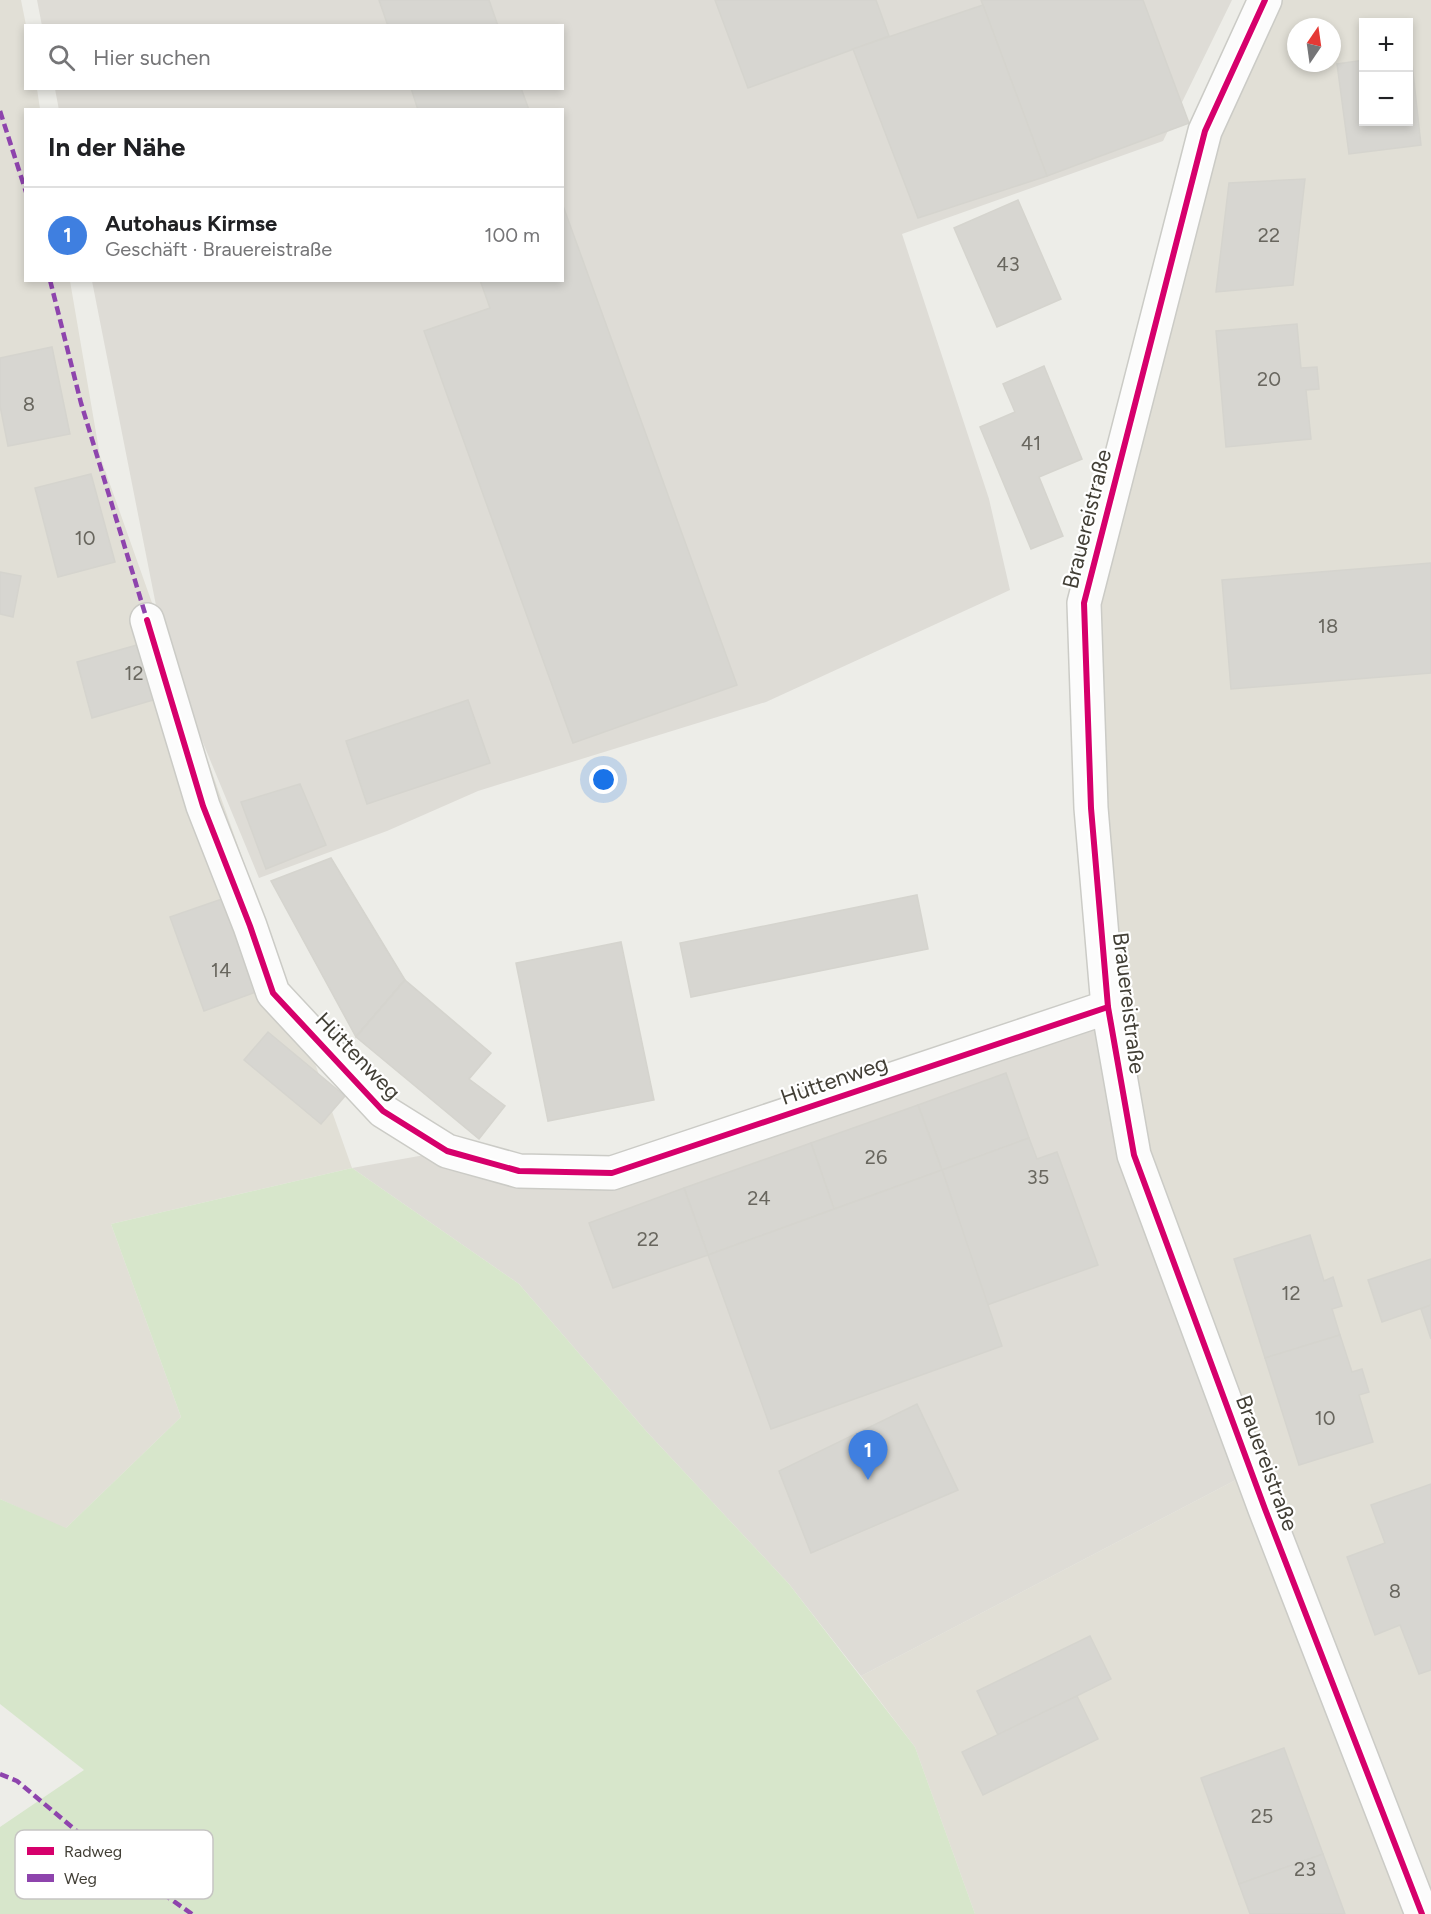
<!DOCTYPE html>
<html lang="de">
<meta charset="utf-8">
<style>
:root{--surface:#fff;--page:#f2f2f2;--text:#202124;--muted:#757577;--line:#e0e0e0;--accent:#ea580c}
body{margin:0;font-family:Figtree,sans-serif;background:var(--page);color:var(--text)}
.controls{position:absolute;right:18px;top:18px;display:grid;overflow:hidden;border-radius:0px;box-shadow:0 3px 9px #0003}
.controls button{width:54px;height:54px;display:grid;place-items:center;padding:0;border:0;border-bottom:2px solid var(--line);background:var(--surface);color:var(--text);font:30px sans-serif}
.compass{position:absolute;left:1287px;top:18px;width:54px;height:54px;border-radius:50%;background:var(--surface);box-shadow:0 3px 9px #0003;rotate:13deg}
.you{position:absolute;left:604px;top:780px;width:21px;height:21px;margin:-15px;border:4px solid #fff;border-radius:50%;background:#1a73e8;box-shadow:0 0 0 9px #1a73e833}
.badge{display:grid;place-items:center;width:39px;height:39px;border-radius:50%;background:var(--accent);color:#fff;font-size:20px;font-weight:700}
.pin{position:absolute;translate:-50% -50px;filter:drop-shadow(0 2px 3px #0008)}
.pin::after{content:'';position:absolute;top:32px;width:21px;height:18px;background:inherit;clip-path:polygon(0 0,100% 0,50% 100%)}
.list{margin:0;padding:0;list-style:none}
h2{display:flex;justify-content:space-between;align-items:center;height:78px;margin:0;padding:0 24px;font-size:26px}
h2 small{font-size:20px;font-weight:400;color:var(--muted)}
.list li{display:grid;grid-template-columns:39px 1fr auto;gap:18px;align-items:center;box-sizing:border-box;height:96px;padding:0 24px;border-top:2px solid var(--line)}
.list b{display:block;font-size:22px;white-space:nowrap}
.list p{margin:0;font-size:20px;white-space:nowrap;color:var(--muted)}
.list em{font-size:20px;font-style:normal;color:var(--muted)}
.icon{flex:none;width:33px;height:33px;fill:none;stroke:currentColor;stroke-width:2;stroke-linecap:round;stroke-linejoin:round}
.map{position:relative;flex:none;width:1431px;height:1914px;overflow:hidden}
.search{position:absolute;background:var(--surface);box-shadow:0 3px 9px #0003;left:24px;top:24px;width:540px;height:66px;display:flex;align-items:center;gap:15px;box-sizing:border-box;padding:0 21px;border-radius:0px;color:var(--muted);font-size:22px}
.panel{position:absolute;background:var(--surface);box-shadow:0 3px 9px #0003;left:24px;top:108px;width:540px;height:174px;border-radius:0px}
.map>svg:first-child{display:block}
.residential{fill:#e1dfd6;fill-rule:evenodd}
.industrial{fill:#dedcd6}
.green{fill:#d7e6cb}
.building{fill:#d7d6d1;stroke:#d5d4ce;stroke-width:1.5}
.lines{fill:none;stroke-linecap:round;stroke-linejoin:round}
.minor-casing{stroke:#cbcbc6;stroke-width:36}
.minor{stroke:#fcfcfc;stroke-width:33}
.quiet{stroke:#8e44ad;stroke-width:4.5;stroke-dasharray:9 4.5;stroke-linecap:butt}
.cycleway-casing{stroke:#fff;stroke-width:10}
.cycleway{stroke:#d6006c;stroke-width:6}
.labels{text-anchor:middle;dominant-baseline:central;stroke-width:4.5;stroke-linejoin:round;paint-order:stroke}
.number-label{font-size:20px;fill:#68665e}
.street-label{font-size:22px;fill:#423f36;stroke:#fff}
.key{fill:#fff;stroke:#c6c5c3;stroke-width:1.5}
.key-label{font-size:16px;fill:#423f36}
</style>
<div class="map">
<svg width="1431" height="1914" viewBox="0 0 1431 1914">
<rect width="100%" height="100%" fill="#edede8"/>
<g class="residential">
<path d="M0 0H21L26 25V88L37 89 40 109 26 110V280L70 281 100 456 352 1168 111 1224 181 1417 65 1529 0 1499Z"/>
<path d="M1265 0H1431V1914H975L915 1747 861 1676 1251 1472 1134 1155 1084 603 1205 131ZM1364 22H1408V122H1364ZM1296 27H1332V63H1296Z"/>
</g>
<g class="industrial">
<path d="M37 0H1232L1163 141 902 234 989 499 1010 590 766 702 478 791 387 831 259 878 165 651 92 281 562 280V110H59L55 89 562 88V26H42Z"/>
<path d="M1108 1007 1164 1236 1251 1472 861 1676 789 1584 647 1432 519 1284 352 1168 447 1151 612 1173Z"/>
</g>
<path class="green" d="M352 1168 519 1284 647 1432 789 1584 915 1747 975 1914H0V1827L84 1770 0 1704V1499L66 1528 181 1417 111 1224Z"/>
<g class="building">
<path d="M379 0H489L498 26H388Z"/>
<path d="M715 0H876L889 36 748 88Z"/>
<path d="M981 0H1143L1189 123 1047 176Z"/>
<path d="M983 5 1047 176 918 218 853 49Z"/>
<path d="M1408 54H1411L1421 145 1349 154 1337 64 1364 60V122H1408Z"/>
<path d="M411 88H521L529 110H418Z"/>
<path d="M1305 179 1293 285 1216 292 1229 183Z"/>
<path d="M1018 200 1061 299 997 327 954 228Z"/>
<path d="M562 203 737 685 573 743 424 331 490 308 480 280H562Z"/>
<path d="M1297 324 1301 368 1317 367 1319 389 1306 390 1311 439 1226 447 1216 331Z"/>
<path d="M52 347 70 434 8 446 0 406V358Z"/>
<path d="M1044 366 1082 459 1039 477 1063 536 1031 549 980 427 1015 412 1003 384Z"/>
<path d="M91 474 115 562 58 577 35 488Z"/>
<path d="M1431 563V673L1231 689 1222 580Z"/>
<path d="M0 572 21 576 13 617 0 614Z"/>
<path d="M144 643 160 698 92 718 77 662Z"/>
<path d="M468 700 490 763 367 804 346 741Z"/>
<path d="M300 784 326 845 266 869 241 802Z"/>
<path d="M331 858 405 980 356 1037 271 881Z"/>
<path d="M917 895 928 949 691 997 680 943Z"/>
<path d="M222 899 256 992 204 1011 170 917Z"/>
<path d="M621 942 654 1100 548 1121 516 963Z"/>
<path d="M405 980 491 1053 469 1079 505 1106 479 1139 356 1037Z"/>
<path d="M268 1032 345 1096 321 1124 244 1060Z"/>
<path d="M1006 1073 1029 1138 942 1170 918 1105Z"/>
<path d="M918 1105 942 1170 834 1209 811 1143Z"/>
<path d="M1029 1138 1037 1159 1057 1152 1098 1265 987 1305 942 1170Z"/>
<path d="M811 1143 834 1209 708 1255 684 1188Z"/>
<path d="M942 1170 1002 1346 771 1429 708 1255Z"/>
<path d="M684 1188 708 1255 613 1288 589 1223Z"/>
<path d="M1310 1235 1324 1281 1333 1277 1342 1306 1332 1309 1340 1335 1265 1358 1234 1259Z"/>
<path d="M1431 1259V1305L1382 1322 1368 1280Z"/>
<path d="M1431 1305V1339L1421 1309Z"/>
<path d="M1340 1335 1352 1372 1362 1369 1369 1392 1359 1395 1373 1442 1299 1465 1265 1358Z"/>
<path d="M917 1404 958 1490 811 1553 779 1471Z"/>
<path d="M1431 1484V1670L1419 1674 1400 1625 1375 1635 1347 1557 1385 1543 1371 1505Z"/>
<path d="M1090 1636 1111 1679 998 1735 977 1691Z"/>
<path d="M1077 1696 1098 1739 983 1795 962 1752Z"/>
<path d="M1284 1748 1323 1854 1239 1884 1201 1778Z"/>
<path d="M1323 1854 1345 1914H1250L1239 1884Z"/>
</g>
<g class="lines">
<defs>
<g id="minor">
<path d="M1265 0 1205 131 1084 603 1091 808 1108 1007 1134 1155 1265 1509 1422 1914"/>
<path d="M147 620 203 806 250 926 273 993 383 1111 447 1151 519 1171 612 1173 1108 1007"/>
</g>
</defs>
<use href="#minor" class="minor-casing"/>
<use href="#minor" class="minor"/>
<g class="quiet">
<path d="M0 111 26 192"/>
<path d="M50 280 81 403 147 620"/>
<path d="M0 1774 17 1781 97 1848 192 1914"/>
</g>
<defs>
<g id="cycleway">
<path d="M1265 0 1205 131 1084 603 1091 808 1108 1007 1134 1155 1265 1509 1422 1914"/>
<path d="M147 620 203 806 250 926 273 993 383 1111 447 1151 519 1171 612 1173 1108 1007"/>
</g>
</defs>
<use href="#cycleway" class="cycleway-casing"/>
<use href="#cycleway" class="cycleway"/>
</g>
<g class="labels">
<g class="number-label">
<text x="1269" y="235">22</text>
<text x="1008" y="264">43</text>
<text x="1269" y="379">20</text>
<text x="29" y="404">8</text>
<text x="1031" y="443">41</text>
<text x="85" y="538">10</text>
<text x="1328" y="626">18</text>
<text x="134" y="673">12</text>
<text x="221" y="970">14</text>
<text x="876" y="1157">26</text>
<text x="1038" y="1177">35</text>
<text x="759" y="1198">24</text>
<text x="648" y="1239">22</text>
<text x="1291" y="1293">12</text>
<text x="1325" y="1418">10</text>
<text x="1395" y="1591">8</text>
<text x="1262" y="1816">25</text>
<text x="1305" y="1869">23</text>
</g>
<g class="street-label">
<text transform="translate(1087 519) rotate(-76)">Brauereistraße</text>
<text transform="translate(1129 1003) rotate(83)">Brauereistraße</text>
<text transform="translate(358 1056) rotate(46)">Hüttenweg</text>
<text transform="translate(834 1080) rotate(-19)">Hüttenweg</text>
<text transform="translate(1267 1463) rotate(70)">Brauereistraße</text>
</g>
</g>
<rect x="15" y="1830" width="198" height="69" rx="9" class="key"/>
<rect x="27" y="1847" width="27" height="8" fill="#d6006c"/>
<rect x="27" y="1874" width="27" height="8" fill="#8e44ad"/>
<g class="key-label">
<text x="64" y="1857">Radweg</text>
<text x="64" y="1884">Weg</text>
</g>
</svg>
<div class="controls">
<button>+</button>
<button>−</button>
</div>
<svg class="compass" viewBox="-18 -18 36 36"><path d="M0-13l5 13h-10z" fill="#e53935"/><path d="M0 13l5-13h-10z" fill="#757577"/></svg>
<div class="you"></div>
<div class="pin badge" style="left:868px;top:1480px;background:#3f7fe0">1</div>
<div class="search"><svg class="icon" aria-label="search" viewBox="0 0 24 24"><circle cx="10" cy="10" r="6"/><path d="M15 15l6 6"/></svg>Hier suchen</div>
<section class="panel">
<h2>In der Nähe<small></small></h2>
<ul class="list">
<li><span class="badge" style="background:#3f7fe0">1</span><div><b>Autohaus Kirmse</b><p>Geschäft · Brauereistraße</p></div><em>100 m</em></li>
</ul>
</section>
</div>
